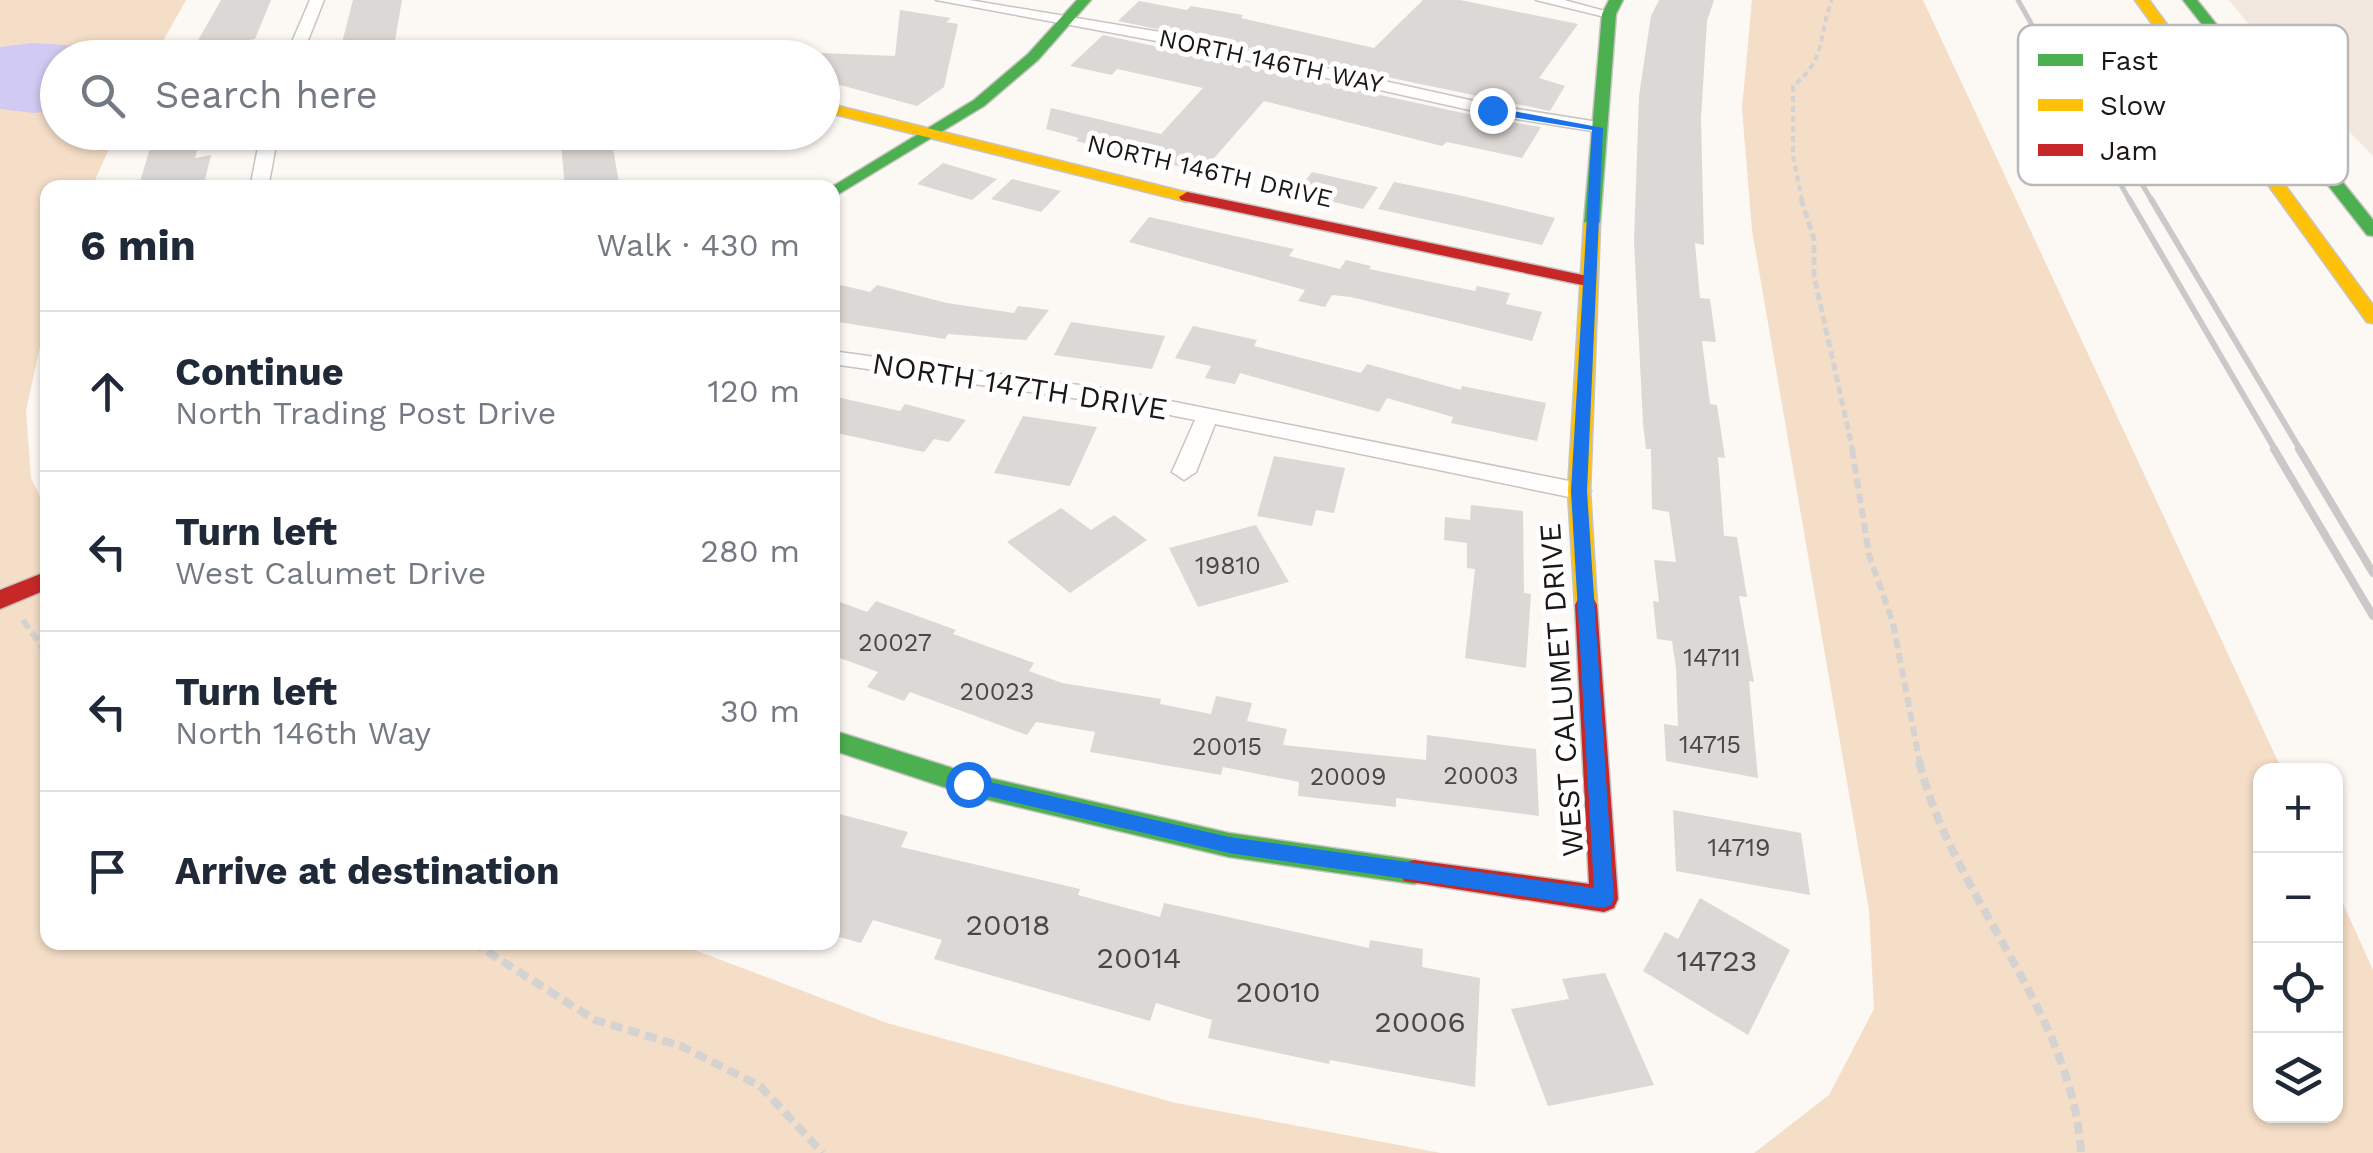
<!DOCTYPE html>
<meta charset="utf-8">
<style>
:root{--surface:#fff;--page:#f2f2f3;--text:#1f2937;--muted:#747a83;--line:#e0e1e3}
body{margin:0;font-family:"Work Sans",sans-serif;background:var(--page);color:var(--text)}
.controls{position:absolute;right:30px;bottom:30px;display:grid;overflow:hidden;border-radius:20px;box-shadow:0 2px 8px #0004}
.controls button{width:90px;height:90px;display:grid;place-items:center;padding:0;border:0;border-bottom:2px solid var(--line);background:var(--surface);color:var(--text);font:50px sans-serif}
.stop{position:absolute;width:30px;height:30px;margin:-22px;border:8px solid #1a73e8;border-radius:50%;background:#fff}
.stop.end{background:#1a73e8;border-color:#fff;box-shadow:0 2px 10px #0008}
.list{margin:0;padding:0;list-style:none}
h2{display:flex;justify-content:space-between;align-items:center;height:130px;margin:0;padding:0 40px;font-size:42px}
h2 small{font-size:32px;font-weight:400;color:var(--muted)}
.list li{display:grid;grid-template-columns:65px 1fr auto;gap:30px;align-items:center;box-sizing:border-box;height:160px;padding:0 40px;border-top:2px solid var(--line)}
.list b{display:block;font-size:38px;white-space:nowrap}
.list p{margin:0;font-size:32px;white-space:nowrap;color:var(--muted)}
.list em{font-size:32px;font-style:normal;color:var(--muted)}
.icon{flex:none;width:55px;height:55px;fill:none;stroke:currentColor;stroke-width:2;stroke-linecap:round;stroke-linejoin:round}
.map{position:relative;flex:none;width:2373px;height:1153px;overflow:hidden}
.search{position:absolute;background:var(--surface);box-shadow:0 2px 8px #0004;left:40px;top:40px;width:800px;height:110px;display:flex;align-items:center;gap:25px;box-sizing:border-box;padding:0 35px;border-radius:55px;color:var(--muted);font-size:38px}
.panel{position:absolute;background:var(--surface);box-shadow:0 2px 8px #0004;left:40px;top:180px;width:800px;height:770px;border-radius:20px}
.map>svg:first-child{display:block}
.built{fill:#f2e8e0}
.green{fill:#f5dec8}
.water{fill:#d1caf2}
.building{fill:#dcd8d5}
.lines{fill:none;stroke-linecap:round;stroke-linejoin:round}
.street-casing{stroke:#c8c4c1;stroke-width:3}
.fast-casing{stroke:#c8c4c1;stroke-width:3}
.slow-casing{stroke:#c8c4c1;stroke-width:3}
.jam-casing{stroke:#c8c4c1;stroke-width:3}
.path-far3{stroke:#d4d3d1;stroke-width:4;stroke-dasharray:6 4;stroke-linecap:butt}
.path-far2{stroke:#d4d3d1;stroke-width:5;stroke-dasharray:8 4;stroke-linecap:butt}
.path-far1{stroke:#d4d3d1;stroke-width:6;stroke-dasharray:10 5;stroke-linecap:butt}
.path{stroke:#d4d3d1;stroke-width:8;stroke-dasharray:12 6;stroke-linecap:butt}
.street{fill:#fffefd;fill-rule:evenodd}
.fast{fill:#4caf50;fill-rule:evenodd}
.slow{fill:#ffc107;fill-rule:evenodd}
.jam{fill:#c62828;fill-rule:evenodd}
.rail-far2{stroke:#cac8c8;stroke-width:5}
.rail-far1{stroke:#cac8c8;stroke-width:6}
.rail{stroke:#cac8c8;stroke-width:8}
.route{fill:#1a73e8}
.labels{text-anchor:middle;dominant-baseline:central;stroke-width:10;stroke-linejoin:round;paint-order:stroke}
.far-street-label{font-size:25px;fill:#1a1714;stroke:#fff}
.number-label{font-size:25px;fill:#4a4744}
.street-label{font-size:30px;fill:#1a1714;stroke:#fff}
.near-number-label{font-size:30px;fill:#4a4744}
.key{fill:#fff;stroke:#bab9b8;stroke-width:2.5}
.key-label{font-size:28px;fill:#1a1714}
</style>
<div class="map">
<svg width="2373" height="1153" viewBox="0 0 2373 1153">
<rect width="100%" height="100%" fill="#fcf8f4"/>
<path class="built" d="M2229 0H2373V156L2261 40Z"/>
<g class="green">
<path d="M0 0H186L154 57 58 58V132L116 133 92 187 48 188 47 314 26 411 31 478 48 513V942L676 943 887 1023 1176 1103 1441 1153H0Z"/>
<path d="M1752 0H1923L2282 770H2260V1116H2336V888L2373 970V1153H1754L1829 1095 1874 1009 1869 910 1752 230 1742 109Z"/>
</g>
<path class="water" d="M33 43 114 48 123 52 121 57 58 58 57 110 34 113 0 109V47Z"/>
<g class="building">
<path d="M221 0H271L255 39 242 41 237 58H188Z"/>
<path d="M353 0H402L392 58H338Z"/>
<path d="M1423 0H1460L1578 24 1539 78 1565 86 1550 111 1118 21 1139 1 1187 10 1191 6 1243 15 1241 18 1374 48Z"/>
<path d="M1659 0H1714L1707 21 1701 119 1704 245 1695 243 1700 298 1710 299 1716 342 1702 341 1710 404 1717 405 1725 458 1718 457 1724 536 1737 537 1747 597 1739 596 1754 682 1749 681 1758 778 1666 761 1664 724 1678 726 1676 668 1672 641 1657 639 1653 601 1659 602 1654 560 1676 562 1669 512 1652 509 1651 449H1646L1643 424 1634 241 1639 96 1651 16Z"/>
<path d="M900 10 951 18 946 22 958 24 944 87 917 106 822 80V53L895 56Z"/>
<path d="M1103 35 1491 119 1541 127 1522 158 1447 142 1442 146 1264 101 1202 172 1076 141 1079 138 1046 129 1051 108 1161 134 1203 88 1117 69 1112 75 1070 66Z"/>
<path d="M155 132H202L195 158 211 155 204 184 138 188Z"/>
<path d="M560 132H610L620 188H565Z"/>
<path d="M943 163 997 179 972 200 917 184Z"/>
<path d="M1312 172 1378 187 1363 209 1296 193Z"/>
<path d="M1012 179 1061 191 1041 212 991 199Z"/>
<path d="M1394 182 1463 196 1555 218 1542 245 1378 209Z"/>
<path d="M1149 217 1294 249 1289 256 1340 269 1346 260 1371 266 1369 269 1475 291 1477 286 1510 293 1506 304 1542 312 1532 341 1351 297 1332 295 1325 307 1298 301 1305 290 1129 242Z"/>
<path d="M832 283 870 292 877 285 947 303 1014 313 1018 306 1049 310 1026 340 948 334 945 339 832 321Z"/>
<path d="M1071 322 1165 336 1152 369 1054 355Z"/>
<path d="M1193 326 1257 340 1254 346 1361 373 1367 364 1461 390 1462 386 1546 403 1537 441 1451 423 1453 417 1387 398 1379 412 1240 373 1235 384 1205 378 1211 366 1175 358Z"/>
<path d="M832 396 900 411 905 404 966 420 949 442 934 439 924 452 832 432Z"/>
<path d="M1023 416 1097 427 1070 486 994 473Z"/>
<path d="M1274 456 1345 468 1334 513 1316 510 1312 526 1257 516Z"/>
<path d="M1471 505 1523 511 1524 593 1531 594 1526 668 1465 658 1475 569 1467 568V543L1444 540 1445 517 1470 520Z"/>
<path d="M1061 508 1091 530 1114 515 1147 540 1070 593 1007 542Z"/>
<path d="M1256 525 1289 582 1198 607 1169 548Z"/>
<path d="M832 599 867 612 876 601 956 630 953 634 1034 663 1029 671 1062 683 1161 699 1160 704 1211 714 1216 696 1252 703 1247 721 1287 729 1283 745 1426 760 1427 735 1536 749 1539 816 1396 798V807L1298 796 1299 782 1223 767 1221 775 1090 752 1095 732 1036 722 1027 735 910 692 904 701 867 687 878 672 832 655Z"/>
<path d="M1673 810 1801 833 1810 895 1676 871Z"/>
<path d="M832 812 908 832 901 847 1080 889 1078 895 1160 917 1164 903 1369 948 1370 940 1423 949 1422 967 1480 978 1475 1087 1330 1060 1329 1064 1208 1038 1212 1020 1156 1003 1150 1021 934 959 942 940 873 920 861 943 832 935Z"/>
<path d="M1700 898 1790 950 1748 1035 1643 971 1665 932 1678 939Z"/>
<path d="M1605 973 1654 1085 1548 1106 1511 1009 1569 999 1562 979Z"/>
</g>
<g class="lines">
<defs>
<g id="street">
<path d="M310 0H324L301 58H285Z"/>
<path d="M936 0H969L1178 35 1492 105 1598 122 1606 127 1598 132 1492 115 1178 45Z"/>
<path d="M1536 0H1564L1616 14 1609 18Z"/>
<path d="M261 132H328L276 145 268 188H250Z"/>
<path d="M832 351 1115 390 1579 483 1591 491 1579 499 1215 424 1196 472 1184 480 1172 472 1195 420 1115 404 832 364Z"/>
</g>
<g id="fast">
<path d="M1077 0H1091L1038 60 984 106 832 198 830 188 974 100 1028 54Z"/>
<path d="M1609 0H1623L1616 14 1600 223 1592 228 1584 223 1602 14Z"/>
<path d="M2183 0H2197L2373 220V236L2367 235Z"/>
<path d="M832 730 968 773 1229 833 1414 860 1424 863 1428 872 1424 881 1414 884 1229 857 968 795 832 750Z"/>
</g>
<g id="slow">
<path d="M2135 0H2149L2373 305V323L2367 322Z"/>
<path d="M822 102 1193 194 1195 197 1187 202 822 111Z"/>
<path d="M1592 218 1600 223 1590 491 1597 605 1594 611H1578L1575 605 1568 491 1584 223Z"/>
</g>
<g id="jam">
<path d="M1187 192 1587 276 1596 281 1587 286 1181 200 1179 197Z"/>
<path d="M48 571V589L0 609V590Z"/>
<path d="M1586 596 1594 599 1597 605 1618 899 1614 908 1604 912 1404 881 1400 872 1404 863 1414 860 1589 884 1575 605 1578 599Z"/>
</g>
</defs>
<use href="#street" class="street-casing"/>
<use href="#fast" class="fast-casing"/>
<use href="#slow" class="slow-casing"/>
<use href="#jam" class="jam-casing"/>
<path class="path-far3" d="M1802 201 1793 156V86C1828 58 1817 37 1832 0"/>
<path class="path-far2" d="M1801 199 1814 239V276L1853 451"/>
<g class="path-far1">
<path d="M1852 449 1869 555 1893 623 1920 764"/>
<path d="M23 620 48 656"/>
</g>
<g class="path">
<path d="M1919 761C1953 899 2072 1009 2081 1153"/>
<path d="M472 942 595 1020 681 1046 760 1086 823 1153"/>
</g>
<use href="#street" class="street"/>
<use href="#fast" class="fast"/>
<use href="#slow" class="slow"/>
<use href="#jam" class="jam"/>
<g class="rail-far2">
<path d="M2018 0 2130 201"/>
<path d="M2066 56 2152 201"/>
</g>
<g class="rail-far1">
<path d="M2129 199 2276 451"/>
<path d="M2151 199 2301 451"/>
</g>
<g class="rail">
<path d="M2274 449 2373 616"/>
<path d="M2299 449 2373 573"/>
</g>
</g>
<path class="route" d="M1492 107 1603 128 1587 491 1614 899 1611 905 1604 908 1229 853 962 790 959 784 968 777 1229 837 1594 888 1571 491 1592 130 1488 113Z"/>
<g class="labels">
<g class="far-street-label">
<text transform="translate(1271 61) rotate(12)">NORTH 146TH WAY</text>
<text transform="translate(1210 171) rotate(13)">NORTH 146TH DRIVE</text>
</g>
<g class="number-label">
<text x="1228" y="565">19810</text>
<text x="895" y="642">20027</text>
<text x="1712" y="657">14711</text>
<text x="997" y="691">20023</text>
<text x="1710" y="744">14715</text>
<text x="1227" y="746">20015</text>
<text x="1481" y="775">20003</text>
<text x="1348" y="776">20009</text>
<text x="1739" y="847">14719</text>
</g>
<g class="street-label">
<text transform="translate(1020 386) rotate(9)">NORTH 147TH DRIVE</text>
<text transform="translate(1561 690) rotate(-94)">WEST CALUMET DRIVE</text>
</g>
<g class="near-number-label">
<text x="1008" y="924">20018</text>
<text x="1139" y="957">20014</text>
<text x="1717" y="960">14723</text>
<text x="1278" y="991">20010</text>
<text x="1420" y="1021">20006</text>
</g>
</g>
<rect x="2018" y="25" width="330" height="160" rx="15" class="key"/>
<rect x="2038" y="54" width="45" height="12" fill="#4caf50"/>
<rect x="2038" y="99" width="45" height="12" fill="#ffc107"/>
<rect x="2038" y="144" width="45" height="12" fill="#c62828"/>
<g class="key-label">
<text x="2100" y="70">Fast</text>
<text x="2100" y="115">Slow</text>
<text x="2100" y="160">Jam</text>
</g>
</svg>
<div class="controls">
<button>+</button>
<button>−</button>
<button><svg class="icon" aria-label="locate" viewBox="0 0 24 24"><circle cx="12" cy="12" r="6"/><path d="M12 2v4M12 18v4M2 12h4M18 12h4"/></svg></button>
<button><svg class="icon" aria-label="layers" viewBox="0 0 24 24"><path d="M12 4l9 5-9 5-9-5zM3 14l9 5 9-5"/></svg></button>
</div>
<div class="stop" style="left:968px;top:784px"></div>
<div class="stop end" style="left:1492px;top:110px"></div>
<div class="search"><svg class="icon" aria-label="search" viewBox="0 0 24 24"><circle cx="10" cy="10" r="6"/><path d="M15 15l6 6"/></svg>Search here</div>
<section class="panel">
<h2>6 min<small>Walk · 430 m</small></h2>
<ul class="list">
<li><svg class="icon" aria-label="ahead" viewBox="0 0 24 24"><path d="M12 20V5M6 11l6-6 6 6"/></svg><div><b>Continue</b><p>North Trading Post Drive</p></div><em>120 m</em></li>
<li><svg class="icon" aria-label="left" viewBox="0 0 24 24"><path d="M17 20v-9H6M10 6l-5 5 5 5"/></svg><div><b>Turn left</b><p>West Calumet Drive</p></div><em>280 m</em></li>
<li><svg class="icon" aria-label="left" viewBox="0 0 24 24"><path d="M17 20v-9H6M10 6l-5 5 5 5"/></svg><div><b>Turn left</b><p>North 146th Way</p></div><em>30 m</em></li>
<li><svg class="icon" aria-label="arrive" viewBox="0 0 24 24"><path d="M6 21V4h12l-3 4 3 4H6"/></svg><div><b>Arrive at destination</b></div></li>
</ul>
</section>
</div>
